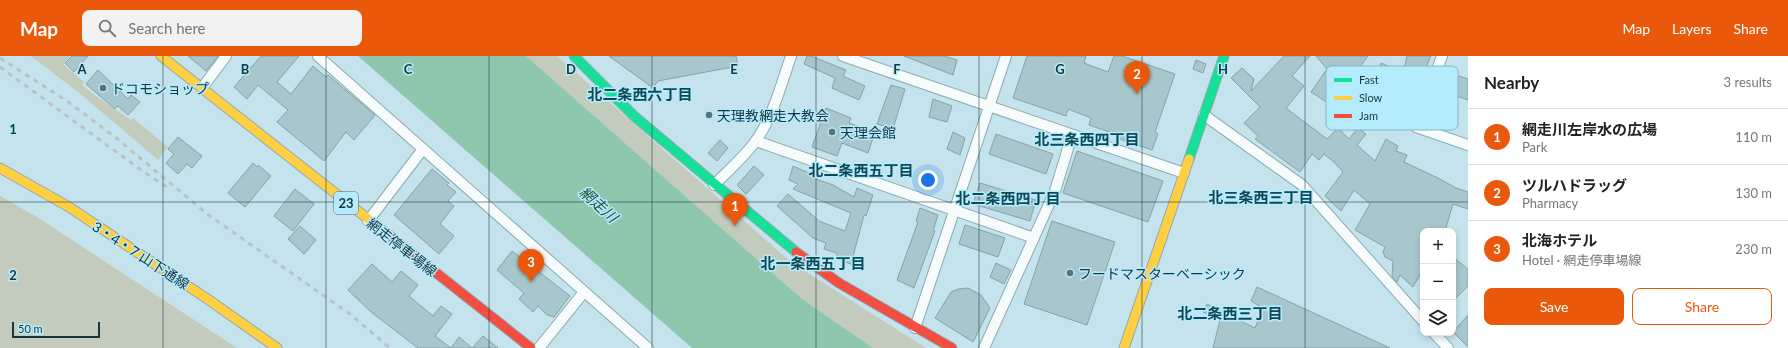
<!DOCTYPE html>
<meta charset="utf-8">
<style>
:root{--surface:#fff;--page:#f2f2f2;--text:#222;--muted:#767676;--line:#e0e0e0;--accent:#ea580c}
body{margin:0;font-family:Lato,"Noto Sans JP",sans-serif;background:var(--page);color:var(--text)}
.controls{position:absolute;right:12px;bottom:12px;display:grid;overflow:hidden;border-radius:8px;box-shadow:0 2px 6px #0003}
.controls button{width:36px;height:36px;display:grid;place-items:center;padding:0;border:0;border-bottom:1px solid var(--line);background:var(--surface);color:var(--text);font:20px sans-serif}
.scale{position:absolute;left:12px;bottom:10px;width:88px;box-sizing:border-box;padding-left:4px;border:2px solid #19363f;border-top:0;font-size:11px;line-height:14px;white-space:nowrap;color:#19363f;-webkit-text-stroke:3px #b4ecfd;paint-order:stroke}
.you{position:absolute;left:928px;top:124px;width:14px;height:14px;margin:-10px;border:3px solid #fff;border-radius:50%;background:#1a73e8;box-shadow:0 0 0 6px #1a73e833}
.badge{display:grid;place-items:center;width:26px;height:26px;border-radius:50%;background:var(--accent);color:#fff;font-size:13px;font-weight:700}
.pin{position:absolute;translate:-50% -33px;filter:drop-shadow(0 1px 2px #0008)}
.pin::after{content:'';position:absolute;top:21px;width:14px;height:12px;background:inherit;clip-path:polygon(0 0,100% 0,50% 100%)}
.list{margin:0;padding:0;list-style:none}
h2{display:flex;justify-content:space-between;align-items:center;height:52px;margin:0;padding:0 16px;font-size:17px}
h2 small{font-size:13px;font-weight:400;color:var(--muted)}
.list li{display:grid;grid-template-columns:26px 1fr auto;gap:12px;align-items:center;box-sizing:border-box;height:56px;padding:0 16px;border-top:1px solid var(--line)}
.list b{display:block;font-size:15px;white-space:nowrap}
.list p{margin:0;font-size:13px;white-space:nowrap;color:var(--muted)}
.list em{font-size:13px;font-style:normal;color:var(--muted)}
.actions{display:flex;gap:8px;padding:12px 16px}
.actions a{flex:1;padding:9px 0;border:1px solid var(--accent);border-radius:8px;text-align:center;font-size:14px;color:var(--accent)}
.actions .main{background:var(--accent);color:#fff}
.icon{flex:none;width:22px;height:22px;fill:none;stroke:currentColor;stroke-width:2;stroke-linecap:round;stroke-linejoin:round}
.map{position:relative;flex:none;width:1468px;height:292px;overflow:hidden}
header{display:flex;align-items:center;gap:24px;box-sizing:border-box;height:56px;padding:0 20px;background:var(--accent);color:#fff}
header strong{font-size:19px}
nav{display:flex;gap:22px;margin-inline-start:auto;font-size:14px}
.search{width:280px;height:36px;background:var(--page);display:flex;align-items:center;gap:10px;box-sizing:border-box;padding:0 14px;border-radius:8px;color:var(--muted);font-size:15px}
main{display:flex}
aside{flex:1;background:var(--surface)}
.map>svg:first-child{display:block}
.green{fill:#c3ccbc}
.water{fill:#8fc6ae}
.building{fill:#a8c7cc;stroke:#86a2a7}
.lines{fill:none;stroke-linecap:round;stroke-linejoin:round}
.street-casing{stroke:#8fa9b1;stroke-width:12}
.fast-casing{stroke:#8fa9b1;stroke-width:11}
.slow-casing{stroke:#8fa9b1;stroke-width:11}
.jam-casing{stroke:#8fa9b1;stroke-width:11}
.street{stroke:#f6fbfc;stroke-width:10}
.fast{stroke:#16e098;stroke-width:9}
.slow{stroke:#ffcf43;stroke-width:9}
.jam{stroke:#f24e42;stroke-width:9}
.rail{stroke:#b9c2c4;stroke-width:3;stroke-dasharray:5 5;stroke-linecap:butt}
.grid{fill:none;stroke:#19363f;stroke-width:1;stroke-opacity:0.55}
.poi-dot{fill:#55737c;stroke:#b4ecfd;stroke-width:1.5}
.labels{text-anchor:middle;dominant-baseline:central;stroke-width:3;stroke-linejoin:round;paint-order:stroke}
.shield{fill:#b4ecfd;stroke:#486d78;stroke-width:1}
.shield-label{font-size:13px;font-weight:bold;fill:#19363f}
.poi-label{font-size:14px;fill:#19363f;stroke:#b4ecfd;text-anchor:start}
.street-label{font-size:14px;fill:#19363f;stroke:#b4ecfd}
.neighbourhood-label{font-size:15px;font-weight:bold;fill:#0f4957;stroke:#b4ecfd}
.water-label{font-size:15px;font-style:italic;fill:#1f5037;stroke:#b4ecfd}
.key{fill:#b4ecfd;stroke:#86b5c4;stroke-width:1}
.key-label{font-size:11px;fill:#19363f}
.grid-label{font-size:13px;text-anchor:middle;font-weight:bold;fill:#19363f;stroke:#b4ecfd;stroke-width:3;stroke-linejoin:round;paint-order:stroke}
</style>
<header>
<strong>Map</strong>
<div class="search"><svg class="icon" aria-label="search" viewBox="0 0 24 24"><circle cx="10" cy="10" r="6"/><path d="M15 15l6 6"/></svg>Search here</div>
<nav><a>Map</a><a>Layers</a><a>Share</a></nav>
</header>
<main>
<div class="map">
<svg width="1468" height="292" viewBox="0 0 1468 292">
<rect width="100%" height="100%" fill="#c5e3ec"/>
<g class="green">
<path d="M31 0H70L63 8 84 26 82 29 100 43 131 64 133 62 168 91 158 104 83 40Z"/>
<path d="M526 0H557L792 207 926 292H873L802 243Z"/>
<path d="M0 140 37 161 237 292H0Z"/>
</g>
<path class="water" d="M358 0H526L802 243 873 292H692Z"/>
<g class="building">
<path d="M72 0H88L74 16 65 7Z"/>
<path d="M188 0H218L206 15Z"/>
<path d="M261 0H299L277 26 291 38 313 10 326 21 328 19 375 59 354 84 346 76 324 105 277 66 288 54 258 29 247 43 234 31Z"/>
<path d="M609 0H736L738 10 658 25 653 32Z"/>
<path d="M807 0H811L846 14 843 20 865 30 859 44 832 32 835 22 804 8Z"/>
<path d="M904 0H944L957 4 953 19Z"/>
<path d="M1027 0H1086L1084 7 1108 16 1114 0H1122L1175 18 1155 76 1158 78 1152 94 1117 82 1118 79 1089 69 1091 62 1068 53 1066 60 1013 42Z"/>
<path d="M1284 0H1310L1292 20 1304 30 1286 52 1327 83 1338 72 1349 83 1358 72 1366 78 1357 89 1375 105 1386 83 1398 90 1396 95 1407 99 1404 106 1438 122 1456 132 1468 136V153L1453 148 1445 175H1423V213L1413 231 1400 219 1397 226 1392 221 1393 205 1385 201 1383 196 1385 191 1355 174 1370 148 1354 134 1341 155 1325 140 1343 116 1334 106 1324 98 1319 104 1312 98 1300 116 1255 83 1258 80 1244 67 1260 51 1231 22 1242 12 1254 23 1251 35Z"/>
<path d="M1316 0H1368L1354 19 1369 31 1360 46 1370 57 1359 68 1350 57 1331 42 1328 47 1311 36 1327 13Z"/>
<path d="M1407 0H1431L1421 23 1409 63 1395 58 1402 36 1376 24 1381 7 1403 16Z"/>
<path d="M1196 4 1206 8 1203 17 1193 13Z"/>
<path d="M98 14 128 43 131 39 140 46 128 59 118 50 115 53 86 28Z"/>
<path d="M1453 18 1468 23V44L1447 37Z"/>
<path d="M891 29 905 33 893 73 877 68Z"/>
<path d="M933 43 952 50 947 66 929 61Z"/>
<path d="M826 52 851 62 849 67 875 76 868 97 842 87 837 100 812 91Z"/>
<path d="M953 76 965 82 960 99 947 93Z"/>
<path d="M996 78 1053 98 1046 118 989 98Z"/>
<path d="M178 81 202 100 192 112 187 108 178 118 166 107 174 98 168 93Z"/>
<path d="M720 84 728 92 717 105 708 97Z"/>
<path d="M1077 95 1163 125 1148 166 1063 137Z"/>
<path d="M253 107 257 111 258 109 271 120 245 151 228 137Z"/>
<path d="M754 110 764 119 746 138 737 129Z"/>
<path d="M793 110 809 117 808 120 833 129 854 141 857 132 873 139 866 160 864 159 851 208 836 203 837 197 824 193 826 187 813 182 777 150 788 138 819 165 845 175 851 157 793 133 798 128 789 124Z"/>
<path d="M432 113 449 127 447 129 456 136 448 145 454 150 440 168 454 180 439 198 394 159Z"/>
<path d="M980 127 1036 144 1030 165 973 148Z"/>
<path d="M295 133 314 148 293 175 274 160Z"/>
<path d="M920 152 938 159 933 175H935L914 232 897 224 918 166 916 165Z"/>
<path d="M1052 165 1115 186 1087 269 1024 248Z"/>
<path d="M965 169 1005 182 998 201 959 188Z"/>
<path d="M300 170 316 184 304 198 288 183Z"/>
<path d="M512 195 570 240 554 261 547 259 538 250 533 256 519 243 524 237 497 214Z"/>
<path d="M1453 201 1468 213V230L1453 245Z"/>
<path d="M996 207 1011 214 1004 228 990 221Z"/>
<path d="M372 208 392 226 401 215 418 229 409 240 433 260 441 250 452 258 435 280 451 292 459 281 472 292H418L371 256 348 234Z"/>
<path d="M1257 231 1390 292H1213L1220 264 1203 256 1207 248 1255 272 1263 252 1251 245Z"/>
<path d="M968 232 981 239 990 252 973 286 935 262 951 236 958 233Z"/>
<path d="M1468 259V291L1453 276Z"/>
<path d="M483 280 498 292H472Z"/>
</g>
<g class="lines">
<defs>
<g id="street">
<path d="M318 0 648 292"/>
<path d="M843 0 1184 117"/>
<path d="M1442 0 1416 71 1468 89"/>
<path d="M202 32 226 0"/>
<path d="M1204 59 1302 129 1423 265"/>
<path d="M756 85 1034 182"/>
<path d="M714 129C728 115 743 102 755 86 773 61 781 29 791 0"/>
<path d="M368 165 423 93"/>
<path d="M915 272 1006 0"/>
<path d="M1434 277 1448 292"/>
<path d="M539 292 584 236"/>
<path d="M984 292 1055 135 1072 79"/>
</g>
<g id="fast">
<path d="M574 0 634 60 796 196"/>
<path d="M1189 103 1224 0"/>
</g>
<g id="slow">
<path d="M161 0 391 181"/>
<path d="M0 112 69 151 209 244 277 292"/>
<path d="M1124 292 1189 103"/>
</g>
<g id="jam">
<path d="M391 181 531 292"/>
<path d="M796 196 839 227 952 292"/>
</g>
</defs>
<use href="#street" class="street-casing"/>
<use href="#fast" class="fast-casing"/>
<use href="#slow" class="slow-casing"/>
<use href="#jam" class="jam-casing"/>
<use href="#street" class="street"/>
<use href="#fast" class="fast"/>
<use href="#slow" class="slow"/>
<use href="#jam" class="jam"/>
<g class="rail">
<path d="M0 2 67 45 115 81 207 158 350 258 390 292"/>
<path d="M0 11 141 114 170 133"/>
</g>
</g>
<path class="grid" d="M163 0V292M326 0V292M489 0V292M652 0V292M816 0V292M979 0V292M1142 0V292M1305 0V292M0 146H1468"/>
<g class="poi-dot">
<circle cx="103" cy="32" r="4"/>
<circle cx="709" cy="59" r="4"/>
<circle cx="832" cy="76" r="4"/>
<circle cx="1070" cy="217" r="4"/>
</g>
<g class="labels">
<rect class="shield" x="334" y="136" width="24" height="22" rx="3"/>
<g class="shield-label">
<text x="346" y="147">23</text>
</g>
<g class="poi-label">
<text x="111" y="32">ドコモショップ</text>
<text x="717" y="59">天理教網走大教会</text>
<text x="840" y="76">天理会館</text>
<text x="1078" y="217">フードマスターベーシック</text>
</g>
<g class="street-label">
<text transform="translate(402 191) rotate(38)">網走停車場線</text>
<text transform="translate(141 199) rotate(33)">3・4・7 山下通線</text>
</g>
<g class="neighbourhood-label">
<text x="640" y="38">北二条西六丁目</text>
<text x="1087" y="83">北三条西四丁目</text>
<text x="861" y="114">北二条西五丁目</text>
<text x="1261" y="141">北三条西三丁目</text>
<text x="1008" y="142">北二条西四丁目</text>
<text x="813" y="207">北一条西五丁目</text>
<text x="1230" y="257">北二条西三丁目</text>
</g>
<g class="water-label">
<text transform="translate(599 148) rotate(42)">網走川</text>
</g>
</g>
<rect x="1326" y="10" width="132" height="64" rx="6" class="key"/>
<rect x="1334" y="22" width="18" height="4" fill="#16e098"/>
<rect x="1334" y="40" width="18" height="4" fill="#ffcf43"/>
<rect x="1334" y="58" width="18" height="4" fill="#f24e42"/>
<g class="key-label">
<text x="1359" y="28">Fast</text>
<text x="1359" y="46">Slow</text>
<text x="1359" y="64">Jam</text>
</g>
<g class="grid-label">
<text x="82" y="18">A</text>
<text x="245" y="18">B</text>
<text x="408" y="18">C</text>
<text x="571" y="18">D</text>
<text x="734" y="18">E</text>
<text x="897" y="18">F</text>
<text x="1060" y="18">G</text>
<text x="1223" y="18">H</text>
<text x="13" y="78">1</text>
<text x="13" y="224">2</text>
</g>
</svg>
<div class="controls">
<button>+</button>
<button>−</button>
<button><svg class="icon" aria-label="layers" viewBox="0 0 24 24"><path d="M12 4l9 5-9 5-9-5zM3 14l9 5 9-5"/></svg></button>
</div>
<div class="scale">50 m</div>
<div class="you"></div>
<div class="pin badge" style="left:735px;top:170px">1</div>
<div class="pin badge" style="left:1137px;top:38px">2</div>
<div class="pin badge" style="left:531px;top:226px">3</div>
</div>
<aside>
<h2>Nearby<small>3 results</small></h2>
<ul class="list">
<li><span class="badge">1</span><div><b>網走川左岸水の広場</b><p>Park</p></div><em>110 m</em></li>
<li><span class="badge">2</span><div><b>ツルハドラッグ</b><p>Pharmacy</p></div><em>130 m</em></li>
<li><span class="badge">3</span><div><b>北海ホテル</b><p>Hotel · 網走停車場線</p></div><em>230 m</em></li>
</ul>
<div class="actions"><a class="main">Save</a><a>Share</a></div>
</aside>
</main>
